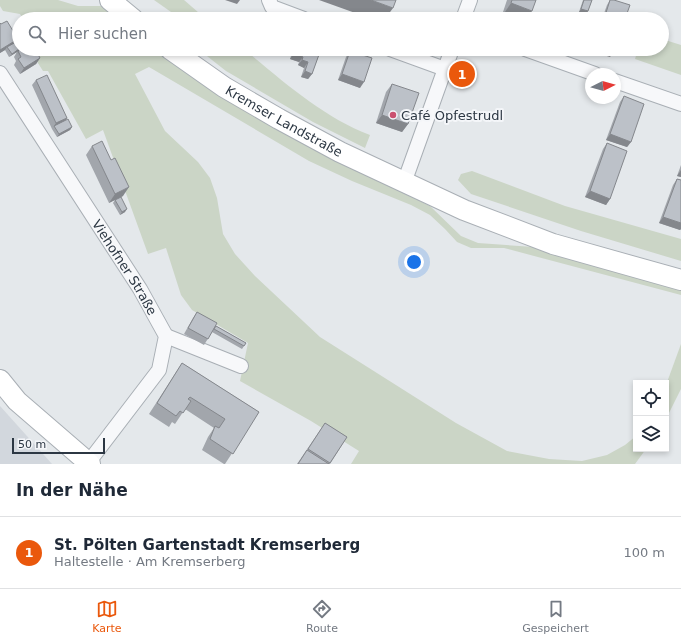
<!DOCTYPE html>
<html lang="de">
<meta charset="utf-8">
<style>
:root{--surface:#fff;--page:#f6f6f7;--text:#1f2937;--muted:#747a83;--line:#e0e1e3;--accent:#ea580c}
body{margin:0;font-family:"DejaVu Sans",sans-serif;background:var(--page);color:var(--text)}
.controls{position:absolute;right:12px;bottom:12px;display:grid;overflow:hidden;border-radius:0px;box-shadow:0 2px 6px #0003}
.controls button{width:36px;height:36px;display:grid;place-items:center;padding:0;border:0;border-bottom:1px solid var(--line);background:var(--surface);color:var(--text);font:20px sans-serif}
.compass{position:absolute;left:585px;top:68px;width:36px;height:36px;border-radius:50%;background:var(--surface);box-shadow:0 2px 6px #0003;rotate:84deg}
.scale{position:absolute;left:12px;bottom:10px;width:93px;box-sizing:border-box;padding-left:4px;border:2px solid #2c3743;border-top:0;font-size:11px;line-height:14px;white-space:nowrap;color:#2c3743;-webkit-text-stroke:3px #f4f6f9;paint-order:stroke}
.you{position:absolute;left:414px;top:262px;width:14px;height:14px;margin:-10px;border:3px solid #fff;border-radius:50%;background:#1a73e8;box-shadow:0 0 0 6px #1a73e833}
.badge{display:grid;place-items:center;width:26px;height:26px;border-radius:50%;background:var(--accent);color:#fff;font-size:13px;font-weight:700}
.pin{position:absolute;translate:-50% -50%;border:2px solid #fff;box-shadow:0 1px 4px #0006}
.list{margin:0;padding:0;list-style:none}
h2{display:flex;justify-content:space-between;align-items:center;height:52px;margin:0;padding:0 16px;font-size:17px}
h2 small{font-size:13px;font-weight:400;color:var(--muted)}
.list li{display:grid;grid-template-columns:26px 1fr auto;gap:12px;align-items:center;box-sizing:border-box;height:72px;padding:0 16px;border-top:1px solid var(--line)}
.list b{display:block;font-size:15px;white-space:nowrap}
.list p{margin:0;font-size:13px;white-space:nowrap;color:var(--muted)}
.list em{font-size:13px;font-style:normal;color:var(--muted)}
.icon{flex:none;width:22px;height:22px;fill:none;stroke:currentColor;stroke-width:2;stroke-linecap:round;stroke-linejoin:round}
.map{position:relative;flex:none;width:681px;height:464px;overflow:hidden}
.search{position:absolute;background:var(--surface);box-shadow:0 2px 6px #0003;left:12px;right:12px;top:12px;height:44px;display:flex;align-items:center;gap:10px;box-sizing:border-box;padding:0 14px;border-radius:22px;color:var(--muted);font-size:15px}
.sheet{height:124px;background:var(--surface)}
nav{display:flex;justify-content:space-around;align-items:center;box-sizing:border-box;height:56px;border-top:1px solid var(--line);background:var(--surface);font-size:11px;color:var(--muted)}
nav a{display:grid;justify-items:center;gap:2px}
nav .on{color:var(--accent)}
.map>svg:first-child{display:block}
.built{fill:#d2d7dd}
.green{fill:#cbd5c6}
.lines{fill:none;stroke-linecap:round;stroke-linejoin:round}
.minor-casing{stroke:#a9afb5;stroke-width:16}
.secondary-casing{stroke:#a9afb5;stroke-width:22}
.minor{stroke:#f7f8fa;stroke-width:14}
.secondary{stroke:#fff;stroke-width:20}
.wall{fill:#a2a6ac}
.shaded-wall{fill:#84878c}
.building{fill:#bcc1c8;stroke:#84878c}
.poi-dot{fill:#ca506f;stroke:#f4f6f9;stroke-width:1.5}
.labels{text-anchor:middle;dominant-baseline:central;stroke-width:4;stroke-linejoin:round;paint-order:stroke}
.poi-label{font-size:13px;fill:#2c3743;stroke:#f4f6f9;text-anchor:start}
.street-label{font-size:13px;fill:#2c3743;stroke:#f4f6f9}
</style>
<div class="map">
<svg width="681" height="464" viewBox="0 0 681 464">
<rect width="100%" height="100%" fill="#e4e8eb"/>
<path class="built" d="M0 406 52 464H0Z"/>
<g class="green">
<path d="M0 0H58L78 6H101L119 19H23L20 14 3 11 0 6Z"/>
<path d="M154 0H184L206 19H181Z"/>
<path d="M662 39 681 45V75L635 59 638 49H662Z"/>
<path d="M29 49H159L221 93 337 161 430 206 461 236 478 243 534 247 681 287V295L504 248H471L457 242 445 229 430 215 411 205 352 181 309 161 149 67 135 74 165 131 198 162 210 178 217 198 223 234 235 254 255 276 320 337 456 423 507 451 549 459 582 461 607 455 625 445 636 436V449H646L635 464H351L359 451 311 421 240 381 248 343 192 310 181 295 166 248 148 254 103 130 86 139 48 71H43Z"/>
<path d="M198 49H210L231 55 245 50C284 82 323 117 370 135L365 148 313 122 226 71Z"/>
<path d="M472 171 565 206 681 239V261L581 231 471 194 458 180 461 174Z"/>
<path d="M681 344V389L666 419V385Z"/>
</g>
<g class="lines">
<defs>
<g id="minor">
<path d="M269 0 272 7 304 19"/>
<path d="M463 19 470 0"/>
<path d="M390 49 445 69"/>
<path d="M525 49 595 74"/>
<path id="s1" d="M0 73 140 289 166 336 159 370 88 463"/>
<path d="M615 81 681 104"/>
<path d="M404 183 452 49"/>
<path d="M166 336 241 366"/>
</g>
<g id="secondary">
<path d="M110 0 133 19"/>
<path id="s2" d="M170 49 224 87 279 119 340 152 464 210 553 244 681 280"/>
<path d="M0 380 17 401 90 464"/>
</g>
</defs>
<use href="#minor" class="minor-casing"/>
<use href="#secondary" class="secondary-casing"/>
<use href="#minor" class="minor"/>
<use href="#secondary" class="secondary"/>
</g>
<g class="wall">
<path d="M507 0H536L501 18Z"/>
<path d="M583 0H592L588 11 586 14 579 12Z"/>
<path d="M610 0H614L625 19H602L607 5Z"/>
<path d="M0 23 1 24 18 39 16 42 19 49H20L19 50 40 58 36 64 20 74 14 65 16 61 14 57 17 52 9 57 5 50 0 53Z"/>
<path d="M293 49H321L312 74 308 79 301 77 304 68 298 65 299 62 290 59Z"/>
<path d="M350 51 360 88 338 80 346 57Z"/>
<path d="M36 80 67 118 65 121 72 127 70 130 57 137 52 129 32 85Z"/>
<path d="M392 84 408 124 402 132 376 123 386 92Z"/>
<path d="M624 96 631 142 627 147 606 140 620 102Z"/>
<path d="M607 143 610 199 606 205 585 197 603 149Z"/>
<path d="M92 146 123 196 121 197 125 212 120 215 113 203 115 200 120 197 109 203 86 155Z"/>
<path d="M681 165V177L677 176Z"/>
<path d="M677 179 681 180V229L680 230 659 223 673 185Z"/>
<path d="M197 312 216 326 246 343 242 349 212 332 204 345 184 334 193 318Z"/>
<path d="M182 363 259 412 225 464H224L202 450 208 437 214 428 185 409 175 424 172 422 169 427 149 414Z"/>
<path d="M325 423 347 437 330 464H297Z"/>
</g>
<g class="shaded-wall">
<path d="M225 0H240L237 4Z"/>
<path d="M319 0H371L393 8 385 19H372Z"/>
<path d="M511 3 532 11 526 19H503L501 18Z"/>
<path d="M581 9 588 11 586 14 579 12Z"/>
<path d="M18 39 14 45 7 47 5 50 0 53V50Z"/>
<path d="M19 49H20L17 52 9 57 12 54Z"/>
<path d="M566 49H575L573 52 566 50Z"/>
<path d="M592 49H608L614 51 610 57 591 51Z"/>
<path d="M294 53 303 57 299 62 290 59Z"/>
<path d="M40 58 36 64 20 74 24 68Z"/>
<path d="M302 60 308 62 304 68 298 65Z"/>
<path d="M305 71 312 74 308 79 301 77Z"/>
<path d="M342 74 364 82 360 88 338 80Z"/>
<path d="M382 115 408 124 402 132 376 123Z"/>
<path d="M67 118 63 124 54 126 56 123Z"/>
<path d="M72 127 70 130 57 137 59 134Z"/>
<path d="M610 134 631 142 627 147 606 140Z"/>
<path d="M681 170V177L677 176Z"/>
<path d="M129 187 123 196 109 203 115 194Z"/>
<path d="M590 191 610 199 606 205 585 197Z"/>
<path d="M127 209 125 212 120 215 122 212Z"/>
<path d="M663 217 681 223V229L680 230 659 223Z"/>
</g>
<g class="building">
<path d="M371 0H396L393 8Z"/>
<path d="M512 0H536L532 11 511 3Z"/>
<path d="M584 0H592L588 11 581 9Z"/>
<path d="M610 0H614L630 5 625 19H604Z"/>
<path d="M566 13 574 16 573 19H564Z"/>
<path d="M579 14 586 16 585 19H577Z"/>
<path d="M7 21 18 39 0 50V23L1 24Z"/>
<path d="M16 42 19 46V49L12 54 7 47Z"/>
<path d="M20 49H35L40 58 24 68 18 59 21 57 18 51Z"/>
<path d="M295 49H321L312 74 305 71 308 62 302 60 303 57 294 53Z"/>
<path d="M608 49H615L614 51Z"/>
<path d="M350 51 372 58 364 82 342 74Z"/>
<path d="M47 75 67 118 56 123 36 80Z"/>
<path d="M392 84 419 93 408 124 382 115Z"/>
<path d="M624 96 644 104 631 142 610 134Z"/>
<path d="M68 119 72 127 59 134 54 126Z"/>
<path d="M102 141 111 160 115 158 129 187 115 194 92 146Z"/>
<path d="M607 143 627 151 610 199 590 191Z"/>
<path d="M677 179 681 180V223L663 217Z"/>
<path d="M121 197 127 209 122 212 115 200Z"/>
<path d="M197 312 217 323 208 339 188 328Z"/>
<path d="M216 326 246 343 244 346 214 329Z"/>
<path d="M182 363 259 412 233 454 210 439 215 426 219 428 225 419 190 397 188 399 191 401 183 413 180 411 176 416 157 403Z"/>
<path d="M325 423 347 437 330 463 308 449Z"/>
<path d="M307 450 329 464H298Z"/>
</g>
<circle class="poi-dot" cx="393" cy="115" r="4"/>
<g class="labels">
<g class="poi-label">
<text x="401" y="115">Café Opfestrudl</text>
</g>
<g class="street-label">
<text stroke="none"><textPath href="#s2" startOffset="135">Kremser Landstraße</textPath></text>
<text stroke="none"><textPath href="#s1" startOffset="231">Viehofner Straße</textPath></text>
</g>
</g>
</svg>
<div class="controls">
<button><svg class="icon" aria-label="locate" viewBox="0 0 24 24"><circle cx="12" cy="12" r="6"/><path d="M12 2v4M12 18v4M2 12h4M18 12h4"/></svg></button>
<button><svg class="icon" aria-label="layers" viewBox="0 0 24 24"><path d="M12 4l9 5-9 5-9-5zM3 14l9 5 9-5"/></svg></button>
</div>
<svg class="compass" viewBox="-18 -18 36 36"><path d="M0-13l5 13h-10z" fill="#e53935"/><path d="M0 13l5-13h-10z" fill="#747a83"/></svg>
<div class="scale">50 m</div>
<div class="you"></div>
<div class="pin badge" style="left:462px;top:74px">1</div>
<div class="search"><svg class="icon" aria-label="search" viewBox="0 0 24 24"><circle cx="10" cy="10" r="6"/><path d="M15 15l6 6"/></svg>Hier suchen</div>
</div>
<section class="sheet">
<h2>In der Nähe<small></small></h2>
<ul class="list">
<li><span class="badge">1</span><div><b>St. Pölten Gartenstadt Kremserberg</b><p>Haltestelle · Am Kremserberg</p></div><em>100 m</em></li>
</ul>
</section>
<nav>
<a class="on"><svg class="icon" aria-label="map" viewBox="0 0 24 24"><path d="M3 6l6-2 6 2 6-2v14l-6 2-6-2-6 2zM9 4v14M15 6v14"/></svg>Karte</a>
<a><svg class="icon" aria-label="directions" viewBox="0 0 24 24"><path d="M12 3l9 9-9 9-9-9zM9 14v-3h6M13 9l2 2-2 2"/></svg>Route</a>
<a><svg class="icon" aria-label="saved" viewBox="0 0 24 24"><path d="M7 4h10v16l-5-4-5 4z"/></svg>Gespeichert</a>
</nav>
